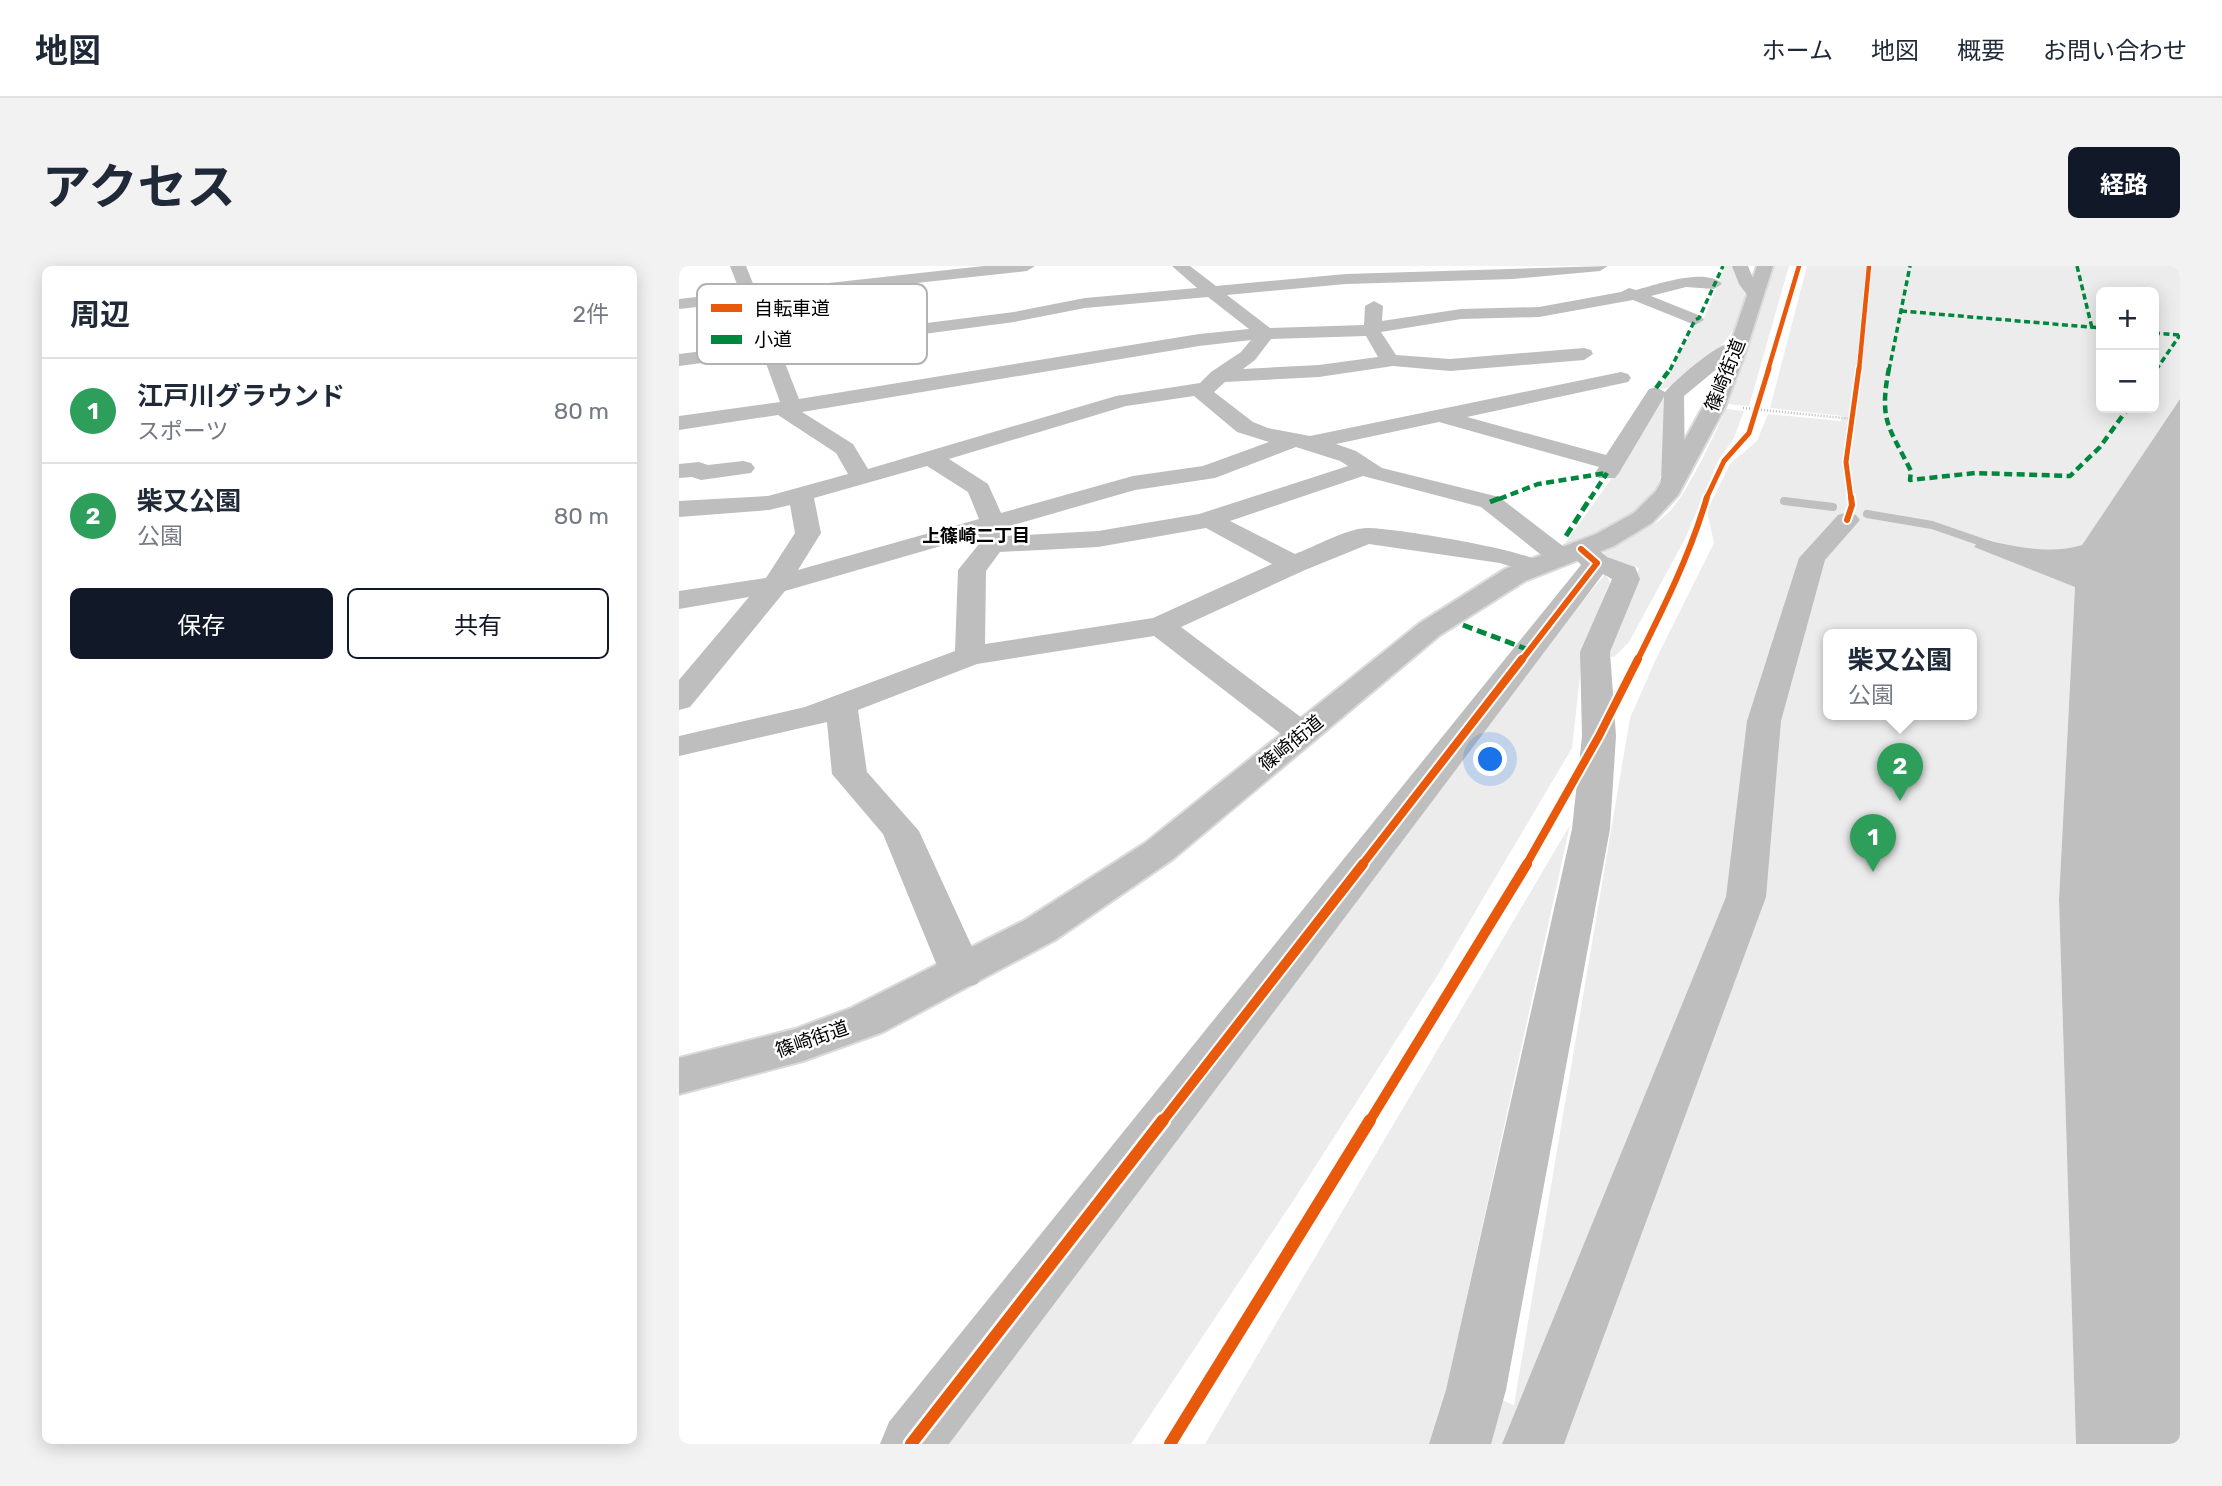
<!DOCTYPE html>
<html lang="ja">
<meta charset="utf-8">
<style>
:root{--surface:#fff;--page:#f2f2f3;--text:#1f2937;--muted:#747a83;--line:#e0e1e3;--accent:#111827}
body{margin:0;font-family:Rubik,"Noto Sans JP",sans-serif;background:var(--page);color:var(--text)}
.controls{position:absolute;right:21px;top:21px;display:grid;overflow:hidden;border-radius:10px;box-shadow:0 4px 18px #0003}
.controls button{width:63px;height:63px;display:grid;place-items:center;padding:0;border:0;border-bottom:2px solid var(--line);background:var(--surface);color:var(--text);font:35px sans-serif}
.you{position:absolute;left:812px;top:494px;width:24px;height:24px;margin:-18px;border:5px solid #fff;border-radius:50%;background:#1a73e8;box-shadow:0 0 0 10px #1a73e833}
.badge{display:grid;place-items:center;width:46px;height:46px;border-radius:50%;background:var(--accent);color:#fff;font-size:23px;font-weight:700}
.pin{position:absolute;translate:-50% -58px;filter:drop-shadow(0 2px 4px #0008)}
.pin::after{content:'';position:absolute;top:37px;width:24px;height:21px;background:inherit;clip-path:polygon(0 0,100% 0,50% 100%)}
.popup{position:absolute;left:1144px;top:363px;width:154px;height:91px;box-sizing:border-box;display:grid;place-content:center;border-radius:10px;background:var(--surface);filter:drop-shadow(0 2px 5px #0005);font-size:23px;white-space:nowrap;color:var(--muted)}
.popup b{font-size:26px;color:var(--text)}
.popup::after{content:'';position:absolute;left:50%;top:100%;margin-left:-14px;border:14px solid transparent;border-top-color:var(--surface)}
.list{margin:0;padding:0;list-style:none}
h2{display:flex;justify-content:space-between;align-items:center;height:91px;margin:0;padding:0 28px;font-size:30px}
h2 small{font-size:23px;font-weight:400;color:var(--muted)}
.list li{display:grid;grid-template-columns:46px 1fr auto;gap:21px;align-items:center;box-sizing:border-box;height:105px;padding:0 28px;border-top:2px solid var(--line)}
.list b{display:block;font-size:26px;white-space:nowrap}
.list p{margin:0;font-size:23px;white-space:nowrap;color:var(--muted)}
.list em{font-size:23px;font-style:normal;color:var(--muted)}
.actions{display:flex;gap:14px;padding:21px 28px}
.actions a{flex:1;padding:16px 0;border:2px solid var(--accent);border-radius:10px;text-align:center;font-size:24px;color:var(--accent)}
.actions .main{background:var(--accent);color:#fff}
.map{position:relative;flex:none;width:1501px;height:1178px;overflow:hidden;border-radius:10px}
header{display:flex;align-items:center;gap:42px;box-sizing:border-box;height:98px;padding:0 35px;background:var(--surface);border-bottom:2px solid var(--line)}
header strong{font-size:33px}
nav{display:flex;gap:38px;margin-inline-start:auto;font-size:24px}
.intro{display:flex;align-items:center;justify-content:space-between;box-sizing:border-box;height:168px;padding:0 42px}
h1{margin:0;font-size:49px}
.button{padding:18px 32px;border-radius:10px;background:var(--accent);color:#fff;font-size:24px;font-weight:700}
main{display:flex;gap:42px;padding:0 42px}
aside{flex:1;background:var(--surface);border-radius:10px;box-shadow:0 4px 18px #0003}
.map>svg:first-child{display:block}
.green{fill:#ececec;fill-rule:evenodd}
.water{fill:#bfbfbf}
.lines{fill:none;stroke-linecap:round;stroke-linejoin:round}
.stream{stroke:#bfbfbf;stroke-width:8}
.major-casing{stroke:#dbdbdb;stroke-width:4}
.path-far5{stroke:#b9b9b9;stroke-width:2;stroke-dasharray:1 2;stroke-linecap:butt}
.path-far4{stroke:#b9b9b9;stroke-width:2.5;stroke-dasharray:1 2;stroke-linecap:butt}
.path-far3{stroke:#b9b9b9;stroke-width:3.5;stroke-dasharray:1 2.5;stroke-linecap:butt}
.path-far2{stroke:#b9b9b9;stroke-width:4.5;stroke-dasharray:2 3.5;stroke-linecap:butt}
.path-far1{stroke:#b9b9b9;stroke-width:5;stroke-dasharray:2 4.5;stroke-linecap:butt}
.path{stroke:#b9b9b9;stroke-width:6;stroke-dasharray:2.5 5;stroke-linecap:butt}
.minor{fill:#bebebe;fill-rule:evenodd}
.major{fill:#bebebe;fill-rule:evenodd}
.quiet-far2{stroke:#00873e;stroke-width:3.5;stroke-dasharray:6 3.5;stroke-linecap:butt}
.quiet-far1{stroke:#00873e;stroke-width:4.5;stroke-dasharray:8 4.5;stroke-linecap:butt}
.quiet{stroke:#00873e;stroke-width:5;stroke-dasharray:10 5;stroke-linecap:butt}
.cycleway-far5-casing{stroke:#fff;stroke-width:6}
.cycleway-far4-casing{stroke:#fff;stroke-width:8}
.cycleway-far3-casing{stroke:#fff;stroke-width:10}
.cycleway-far2-casing{stroke:#fff;stroke-width:12}
.cycleway-far1-casing{stroke:#fff;stroke-width:14}
.cycleway-casing{stroke:#fff;stroke-width:17}
.cycleway-far5{stroke:#e8590c;stroke-width:4.5}
.cycleway-far4{stroke:#e8590c;stroke-width:5}
.cycleway-far3{stroke:#e8590c;stroke-width:6}
.cycleway-far2{stroke:#e8590c;stroke-width:8}
.cycleway-far1{stroke:#e8590c;stroke-width:10}
.cycleway{stroke:#e8590c;stroke-width:12}
.labels{text-anchor:middle;dominant-baseline:central;stroke-width:5;stroke-linejoin:round;paint-order:stroke}
.far-neighbourhood-label{font-size:18px;font-weight:bold;fill:#000;stroke:#fff}
.street-label{font-size:19px;fill:#000;stroke:#fff}
.key{fill:#fff;stroke:#b2b2b2;stroke-width:2}
.key-label{font-size:19px;fill:#000}
</style>
<header>
<strong>地図</strong>
<nav><a>ホーム</a><a>地図</a><a>概要</a><a>お問い合わせ</a></nav>
</header>
<div class="intro"><h1>アクセス</h1><a class="button">経路</a></div>
<main>
<aside>
<h2>周辺<small>2件</small></h2>
<ul class="list">
<li><span class="badge" style="background:#2e9e5b">1</span><div><b>江戸川グラウンド</b><p>スポーツ</p></div><em>80 m</em></li>
<li><span class="badge" style="background:#2e9e5b">2</span><div><b>柴又公園</b><p>公園</p></div><em>80 m</em></li>
</ul>
<div class="actions"><a class="main">保存</a><a>共有</a></div>
</aside>
<div class="map">
<svg width="1501" height="1178" viewBox="0 0 1501 1178">
<rect width="100%" height="100%" fill="#fff"/>
<g class="green">
<path d="M1046 0H1057C1061 10 1066 20 1066 32 1066 62 1011 123 981 123L1018 55 1025 52Z"/>
<path d="M1095 0H1110L1070 140 1048 138 1079 54Z"/>
<path d="M1128 0H1501V133L1403 279C1370 289 1334 280 1301 273L1295 281 1396 320 1380 634 1397 1178H526L891 559 770 1112 835 1139 951 452 977 393 1035 277 1028 245 1051 198 1078 175 1089 148 1162 155 1164 150 1091 142ZM1422 26H1475V142H1422ZM1149 369H1293V449H1149Z"/>
<path d="M980 130 986 134C987 150 990 167 988 183 982 244 936 263 884 280L930 216Z"/>
<path d="M1047 143 1065 145 1055 172 1039 195 1006 273 950 376 935 391 929 390 960 302 925 291 924 285C946 274 971 264 989 247 1007 230 1036 168 1047 143Z"/>
<path d="M926 308 931 316 904 383 893 482 760 707 618 929 452 1178H262L823 434Z"/>
</g>
<path class="water" d="M1501 133V1178H1397L1380 634 1396 321 1295 281 1301 273C1334 280 1370 289 1403 279Z"/>
<g class="lines">
<g class="stream">
<path d="M1105 235 1154 241"/>
<path d="M1188 248 1253 259 1311 279"/>
</g>
<defs>
<path id="major" d="M1078 0H1094L1066 88 1046 141 999 229 973 257 935 280 846 315 761 369 494 593 376 674 204 766 124 795 0 828V792L116 763 172 742 346 654 466 577 741 357 826 303 917 268 955 247 977 225 1024 141 1048 88Z"/>
</defs>
<use href="#major" class="major-casing"/>
<path class="path-far5" d="M1089 104 1120 0"/>
<g class="path-far4">
<path d="M1064 142 1174 153"/>
<path d="M1070 167 1090 102"/>
</g>
<path class="path-far3" d="M958 395 1016 271"/>
<g class="path-far2">
<path d="M952 409 959 393"/>
<path d="M847 599 874 555"/>
</g>
<path class="path-far1" d="M689 856 848 598"/>
<path class="path" d="M491 1178 690 854"/>
<g class="minor">
<path d="M51 0H67L77 25 305 0H356L348 5 81 34 97 76 335 46 406 32 518 22 493 0H511L537 20 667 8 929 0 921 5 834 13 667 18 548 29 591 62 685 59 686 40 695 35 704 40 703 55 782 43 860 41 942 26 950 22 957 24C977 19 1027 1 1043 18L1035 23 1007 21 972 30 1022 50 1025 54 1016 59 954 34 860 51 782 53 702 66 717 89 771 93 905 82 912 84 914 88 905 94 771 105 714 100 640 111 546 116 535 126 574 156 589 162 631 170 942 106 949 108 952 112 949 116 788 151 927 189 970 123 977 121 986 126C1000 111 1046 69 1066 74L1068 78 1005 130 1006 216 1002 221 994 223 986 221 982 216 985 131 940 207 936 212H920L916 207 920 201 760 156 657 178 677 185 703 202 820 231 889 284 893 290 889 296 880 298 871 296 802 241 684 210 551 255 616 288C635 281 667 263 687 262 710 261 858 285 869 300L865 306 855 308 821 297 690 278 626 304 502 361 635 461 640 468 635 475 623 478 611 475 475 370 298 398 179 444 188 506 240 565 305 707 298 718 283 722 268 718 261 707 204 568 153 508 148 456 0 490V470L126 441 276 385 279 304 300 278V269L106 325 11 441 0 444V414L70 331 0 343V325L87 312 116 267 111 239 90 244 0 251V235L89 230 169 208 157 187 99 149 0 164V150L101 136 84 89 0 100V88L80 78 64 36 0 43V33L61 26ZM529 31 570 63 520 68 120 133 102 87 335 56 406 42ZM687 70 699 91 640 99 564 103 576 94 592 73ZM572 74 562 86 532 106 521 117 437 130 189 203 174 178 123 146 520 80ZM515 130 558 166 590 176 524 200 454 210 322 247 309 218 270 193 447 140ZM617 181 661 195 669 200 520 248 419 265 326 270 327 261 456 224 536 212ZM248 200 289 226 300 253 119 304 142 267 135 232ZM527 262 593 298 474 352 306 378 307 305 321 286 419 281Z"/>
<path d="M1053 0H1069L1076 17 1085 29 1083 33H1071L1060 18Z"/>
<path d="M64 195 72 197 76 202 72 207 22 214 13 211 0 212V198L20 196 29 199Z"/>
<path d="M1168 246 1177 249 1181 254 1146 294 1102 455 1087 631 885 1178H823L1047 631 1068 455 1120 292 1159 249Z"/>
<path d="M902 275 911 277 928 291 956 301 961 313 931 386 937 470 931 563 827 1124 812 1178H750L767 1124 893 563 903 470 901 386 933 313 924 308 270 1178H201L210 1156 902 299 889 283 893 277Z"/>
</g>
<use href="#major" class="major"/>
<g class="quiet-far2">
<path d="M1398 0 1413 62"/>
<path d="M1222 45 1422 62"/>
<path d="M1475 67 1501 69"/>
<path d="M991 104 1016 54 1020 52 1044 0"/>
<path d="M1210 104 1231 0"/>
<path d="M1477 104 1501 69"/>
</g>
<g class="quiet-far1">
<path d="M1210 102C1200 155 1209 159 1232 205L1231 214 1296 207 1391 210 1421 181 1449 142"/>
<path d="M1475 106 1478 102"/>
<path d="M977 122 992 102"/>
<path d="M820 233 859 218 928 207"/>
<path d="M911 233 928 207"/>
</g>
<g class="quiet">
<path d="M811 236 824 231"/>
<path d="M887 270 912 231"/>
<path d="M784 359 850 384"/>
</g>
<defs>
<g id="cycleway-far5">
<path d="M1089 104 1120 0"/>
<path d="M1180 104 1190 0"/>
</g>
<g id="cycleway-far4">
<path d="M1027 233 1045 195 1070 167 1090 102"/>
<path d="M1172 233 1167 196 1180 102"/>
</g>
<g id="cycleway-far3">
<path d="M1168 254 1173 239 1172 231"/>
<path d="M842 395 918 297 902 283"/>
<path d="M958 395C985 341 1011 289 1028 231"/>
</g>
<g id="cycleway-far2">
<path d="M683 599 843 393"/>
<path d="M847 599 920 470 959 393"/>
</g>
<g id="cycleway-far1">
<path d="M483 856 684 598"/>
<path d="M690 856 848 598"/>
</g>
<g id="cycleway">
<path d="M232 1178 484 854"/>
<path d="M491 1178 691 854"/>
</g>
</defs>
<use href="#cycleway-far5" class="cycleway-far5-casing"/>
<use href="#cycleway-far4" class="cycleway-far4-casing"/>
<use href="#cycleway-far3" class="cycleway-far3-casing"/>
<use href="#cycleway-far2" class="cycleway-far2-casing"/>
<use href="#cycleway-far1" class="cycleway-far1-casing"/>
<use href="#cycleway" class="cycleway-casing"/>
<use href="#cycleway-far5" class="cycleway-far5"/>
<use href="#cycleway-far4" class="cycleway-far4"/>
<use href="#cycleway-far3" class="cycleway-far3"/>
<use href="#cycleway-far2" class="cycleway-far2"/>
<use href="#cycleway-far1" class="cycleway-far1"/>
<use href="#cycleway" class="cycleway"/>
</g>
<g class="labels">
<g class="far-neighbourhood-label">
<text x="297" y="270">上篠崎二丁目</text>
</g>
<g class="street-label">
<text transform="translate(1046 109) rotate(-68)">篠崎街道</text>
<text transform="translate(612 477) rotate(-39)">篠崎街道</text>
<text transform="translate(133 773) rotate(-19)">篠崎街道</text>
</g>
</g>
<rect x="18" y="18" width="230" height="80" rx="10" class="key"/>
<rect x="32" y="38" width="31" height="8" fill="#e8590c"/>
<rect x="32" y="69" width="31" height="9" fill="#00873e"/>
<g class="key-label">
<text x="75" y="49">自転車道</text>
<text x="75" y="80">小道</text>
</g>
</svg>
<div class="controls">
<button>+</button>
<button>−</button>
</div>
<div class="you"></div>
<div class="pin badge" style="left:1194px;top:606px;background:#2e9e5b">1</div>
<div class="pin badge" style="left:1221px;top:535px;background:#2e9e5b">2</div>
<div class="popup"><b>柴又公園</b>公園</div>
</div>
</main>
